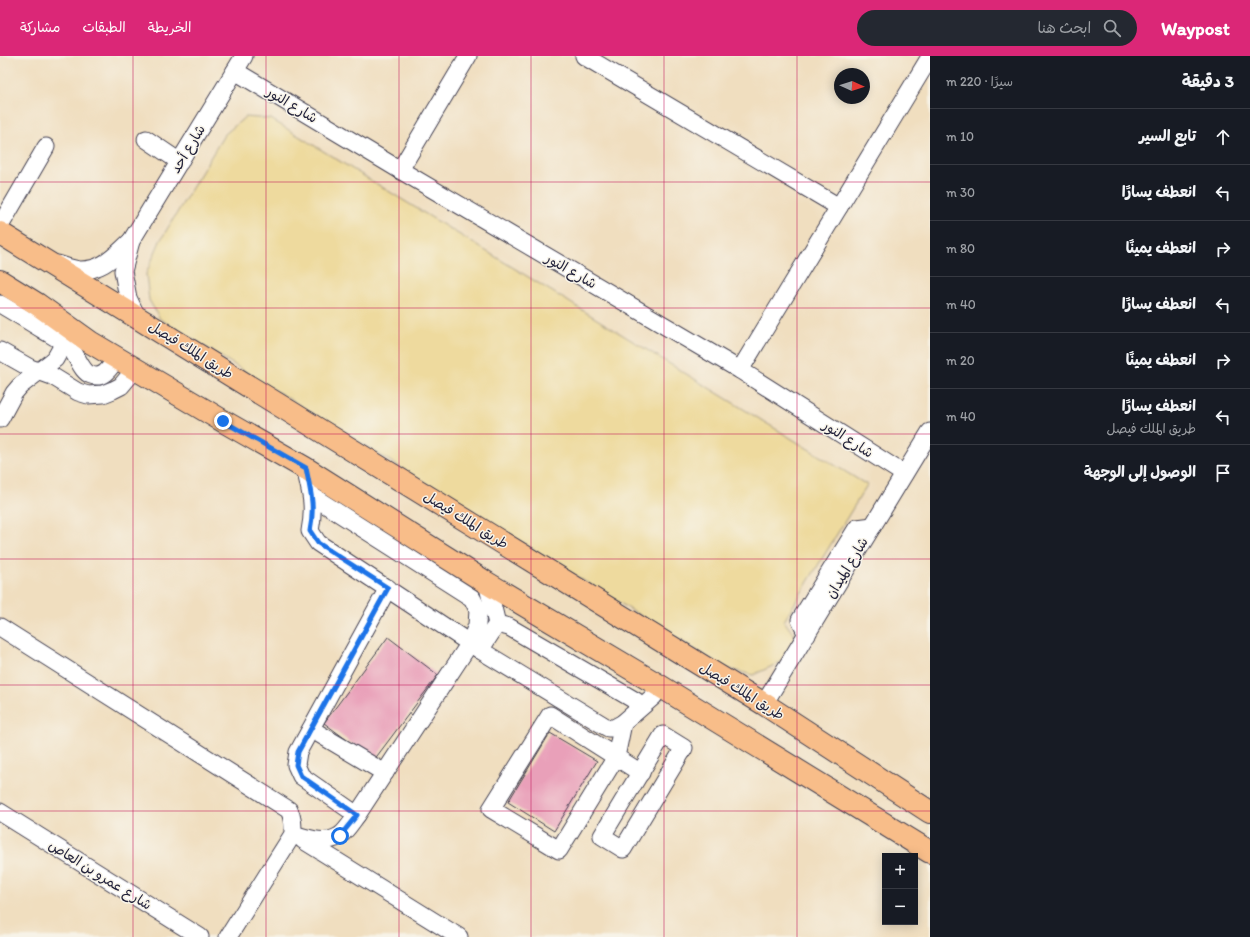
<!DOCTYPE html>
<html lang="ar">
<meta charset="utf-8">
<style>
:root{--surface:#171b24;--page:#242831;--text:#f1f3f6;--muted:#9ea1a6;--line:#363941;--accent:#db2777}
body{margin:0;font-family:Itim,"Playpen Sans Arabic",sans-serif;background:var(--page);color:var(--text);direction:rtl}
.controls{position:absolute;right:12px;bottom:12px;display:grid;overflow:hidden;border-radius:0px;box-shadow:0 2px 10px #0003}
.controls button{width:36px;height:36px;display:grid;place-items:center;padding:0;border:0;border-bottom:1px solid var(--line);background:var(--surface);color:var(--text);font:20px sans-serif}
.compass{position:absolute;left:834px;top:12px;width:36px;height:36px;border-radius:50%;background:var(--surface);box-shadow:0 2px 10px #0003;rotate:93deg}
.stop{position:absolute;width:12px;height:12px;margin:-9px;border:3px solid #1a73e8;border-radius:50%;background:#fff}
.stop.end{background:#1a73e8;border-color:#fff;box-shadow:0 1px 4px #0008}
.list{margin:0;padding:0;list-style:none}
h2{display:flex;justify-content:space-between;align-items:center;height:52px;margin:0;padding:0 16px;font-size:17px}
h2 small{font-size:13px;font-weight:400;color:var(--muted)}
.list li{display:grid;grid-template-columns:26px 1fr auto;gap:12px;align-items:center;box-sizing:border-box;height:56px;padding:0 16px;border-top:1px solid var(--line)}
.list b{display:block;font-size:15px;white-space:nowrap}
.list p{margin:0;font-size:13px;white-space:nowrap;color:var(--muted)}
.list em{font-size:13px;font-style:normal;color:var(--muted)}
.icon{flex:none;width:22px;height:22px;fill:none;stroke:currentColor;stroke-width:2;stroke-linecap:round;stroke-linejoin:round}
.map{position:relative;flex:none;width:930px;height:881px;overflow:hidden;direction:ltr}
header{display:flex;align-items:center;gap:24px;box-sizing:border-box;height:56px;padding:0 20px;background:var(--accent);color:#fff}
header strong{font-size:19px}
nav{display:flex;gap:22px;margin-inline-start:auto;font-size:14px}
.search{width:280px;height:36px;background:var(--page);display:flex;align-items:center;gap:10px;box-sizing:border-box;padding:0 14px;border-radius:22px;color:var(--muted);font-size:15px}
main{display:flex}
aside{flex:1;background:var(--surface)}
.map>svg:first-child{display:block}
.sand{fill:#eeda9e;stroke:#887e6c}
.building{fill:#e9a0b9}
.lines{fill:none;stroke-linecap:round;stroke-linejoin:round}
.minor-casing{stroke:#413e4f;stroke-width:19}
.major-casing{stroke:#413e4f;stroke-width:24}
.minor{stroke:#fff;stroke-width:17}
.major{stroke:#f8bd89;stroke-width:22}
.route{stroke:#1a73e8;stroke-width:5}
.grid{fill:none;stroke:#c2185b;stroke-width:1;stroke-opacity:0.55}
.labels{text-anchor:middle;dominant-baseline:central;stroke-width:3;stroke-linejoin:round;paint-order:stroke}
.street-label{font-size:14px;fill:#22223b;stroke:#f7f3e8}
</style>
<header>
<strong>Waypost</strong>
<div class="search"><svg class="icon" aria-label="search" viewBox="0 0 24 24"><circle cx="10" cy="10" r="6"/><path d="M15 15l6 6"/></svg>ابحث هنا</div>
<nav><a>الخريطة</a><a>الطبقات</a><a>مشاركة</a></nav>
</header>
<main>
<aside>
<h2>3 دقيقة<small>سيرًا · 220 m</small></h2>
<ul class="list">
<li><svg class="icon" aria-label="ahead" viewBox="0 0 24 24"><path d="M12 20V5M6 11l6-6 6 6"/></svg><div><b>تابع السير</b></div><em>10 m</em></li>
<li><svg class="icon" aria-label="left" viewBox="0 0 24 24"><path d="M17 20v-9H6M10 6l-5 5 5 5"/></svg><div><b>انعطف يسارًا</b></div><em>30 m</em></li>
<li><svg class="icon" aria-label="right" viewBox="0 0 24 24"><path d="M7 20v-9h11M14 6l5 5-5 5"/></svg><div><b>انعطف يمينًا</b></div><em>80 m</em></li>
<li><svg class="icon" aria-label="left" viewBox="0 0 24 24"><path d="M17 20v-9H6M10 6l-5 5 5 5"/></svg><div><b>انعطف يسارًا</b></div><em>40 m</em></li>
<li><svg class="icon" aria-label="right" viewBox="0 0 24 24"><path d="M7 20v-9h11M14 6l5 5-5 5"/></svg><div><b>انعطف يمينًا</b></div><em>20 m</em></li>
<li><svg class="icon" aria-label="left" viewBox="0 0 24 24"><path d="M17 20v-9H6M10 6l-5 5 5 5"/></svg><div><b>انعطف يسارًا</b><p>طريق الملك فيصل</p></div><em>40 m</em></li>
<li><svg class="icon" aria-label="arrive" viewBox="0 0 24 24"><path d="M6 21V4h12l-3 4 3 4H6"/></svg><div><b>الوصول إلى الوجهة</b></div></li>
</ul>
</aside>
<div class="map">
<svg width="930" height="881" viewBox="0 0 930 881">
<rect width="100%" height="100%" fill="#f7f3e8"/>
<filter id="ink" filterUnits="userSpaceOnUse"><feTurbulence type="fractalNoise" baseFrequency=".025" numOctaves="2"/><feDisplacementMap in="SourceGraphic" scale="8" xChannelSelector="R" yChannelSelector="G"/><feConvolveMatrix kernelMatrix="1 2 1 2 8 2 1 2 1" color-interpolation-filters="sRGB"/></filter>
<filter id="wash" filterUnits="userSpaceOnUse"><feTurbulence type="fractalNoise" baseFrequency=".012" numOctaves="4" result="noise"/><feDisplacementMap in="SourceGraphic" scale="16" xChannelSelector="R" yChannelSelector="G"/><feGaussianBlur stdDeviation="0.9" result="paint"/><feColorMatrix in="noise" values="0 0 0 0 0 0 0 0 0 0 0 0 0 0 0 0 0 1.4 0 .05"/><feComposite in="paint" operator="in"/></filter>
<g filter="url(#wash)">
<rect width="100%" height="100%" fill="#f0debf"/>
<path class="sand" d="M245 61 271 63 867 429 784 565 797 583 781 606 753 619 725 612 160 263 149 244 146 218 160 185 224 79Z"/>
<g id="blocks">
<g class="building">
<path d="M388 581 438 619 374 704 324 667Z"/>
<path d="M550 677 597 705 554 775 508 746Z"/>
</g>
</g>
</g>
<g filter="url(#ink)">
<use href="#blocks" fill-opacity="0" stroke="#413e4f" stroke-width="1"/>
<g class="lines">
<defs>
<g id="minor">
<path d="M584 0 839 151"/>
<path d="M235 15 400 114 740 314 904 418"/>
<path d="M146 83 180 106"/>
<path d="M400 114 468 0"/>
<path d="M0 170 46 91"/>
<path d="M57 208C64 210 72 213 79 214 103 215 115 199 131 185"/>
<path d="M0 248C14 256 28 265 43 274 51 279 61 284 69 291 77 298 81 316 91 319 104 324 111 310 117 302"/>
<path d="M137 261 128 242 123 215 131 185 244 0"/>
<path d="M0 295 30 312 52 320 78 336 88 339 103 338 113 334 121 330 136 312"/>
<path d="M740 314 930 1"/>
<path d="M0 363 14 337 20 330 55 303 64 287"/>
<path d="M305 412C311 437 315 450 310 475L318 487 480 594"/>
<path d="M487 527 497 568 509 571 636 645 637 654"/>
<path d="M497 568 480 594 608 672H614L623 667 654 640 660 630"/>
<path d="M0 571 289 754C293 762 293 769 293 778L228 881"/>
<path d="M807 579 800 564 857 472 873 470"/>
<path d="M764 648 930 376"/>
<path d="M623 667 616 701 559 794 491 753 550 659 641 717"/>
<path d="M311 673 385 717"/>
<path d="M663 679 684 692 623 793 602 780Z"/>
<path d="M0 756 200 881"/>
<path d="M357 759 301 720 296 709 298 696 388 532"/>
<path d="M293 778C307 782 325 789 339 780 345 777 353 764 357 759L470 587 477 569 478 554 472 542 312 440"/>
<path d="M303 784 459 881"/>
</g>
<g id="major">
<path d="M0 177 764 648 930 756"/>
<path d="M0 225 37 248 90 286 223 365 305 412 487 527 660 630 930 796"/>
</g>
</defs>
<use href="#minor" class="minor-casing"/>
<use href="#major" class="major-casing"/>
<use href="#minor" class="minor"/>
<use href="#major" class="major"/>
</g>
</g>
<g class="lines" filter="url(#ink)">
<path class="route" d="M223 365 306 412C311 437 315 450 310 475L318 487 388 532 298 696 296 709 301 720 357 759 340 780"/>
</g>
<path class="grid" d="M133 0V881M266 0V881M399 0V881M531 0V881M664 0V881M797 0V881M0 126H930M0 252H930M0 378H930M0 503H930M0 629H930M0 755H930"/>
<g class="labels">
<g class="street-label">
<text transform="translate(292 49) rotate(31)">شارع النور</text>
<text transform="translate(188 93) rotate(-59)">شارع أحد</text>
<text transform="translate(571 215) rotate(30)">شارع النور</text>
<text transform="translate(191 294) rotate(32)">طريق الملك فيصل</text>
<text transform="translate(848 383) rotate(33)">شارع النور</text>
<text transform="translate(466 464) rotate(32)">طريق الملك فيصل</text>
<text transform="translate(847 512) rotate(-59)">شارع الميدان</text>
<text transform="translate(742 635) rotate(32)">طريق الملك فيصل</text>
<text transform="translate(100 819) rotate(32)">شارع عمرو بن العاص</text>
</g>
</g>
</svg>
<div class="controls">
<button>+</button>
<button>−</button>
</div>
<svg class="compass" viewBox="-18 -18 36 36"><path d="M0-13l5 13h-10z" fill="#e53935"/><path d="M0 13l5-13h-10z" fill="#9ea1a6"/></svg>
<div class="stop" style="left:340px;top:780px"></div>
<div class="stop end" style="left:223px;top:365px"></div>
</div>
</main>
